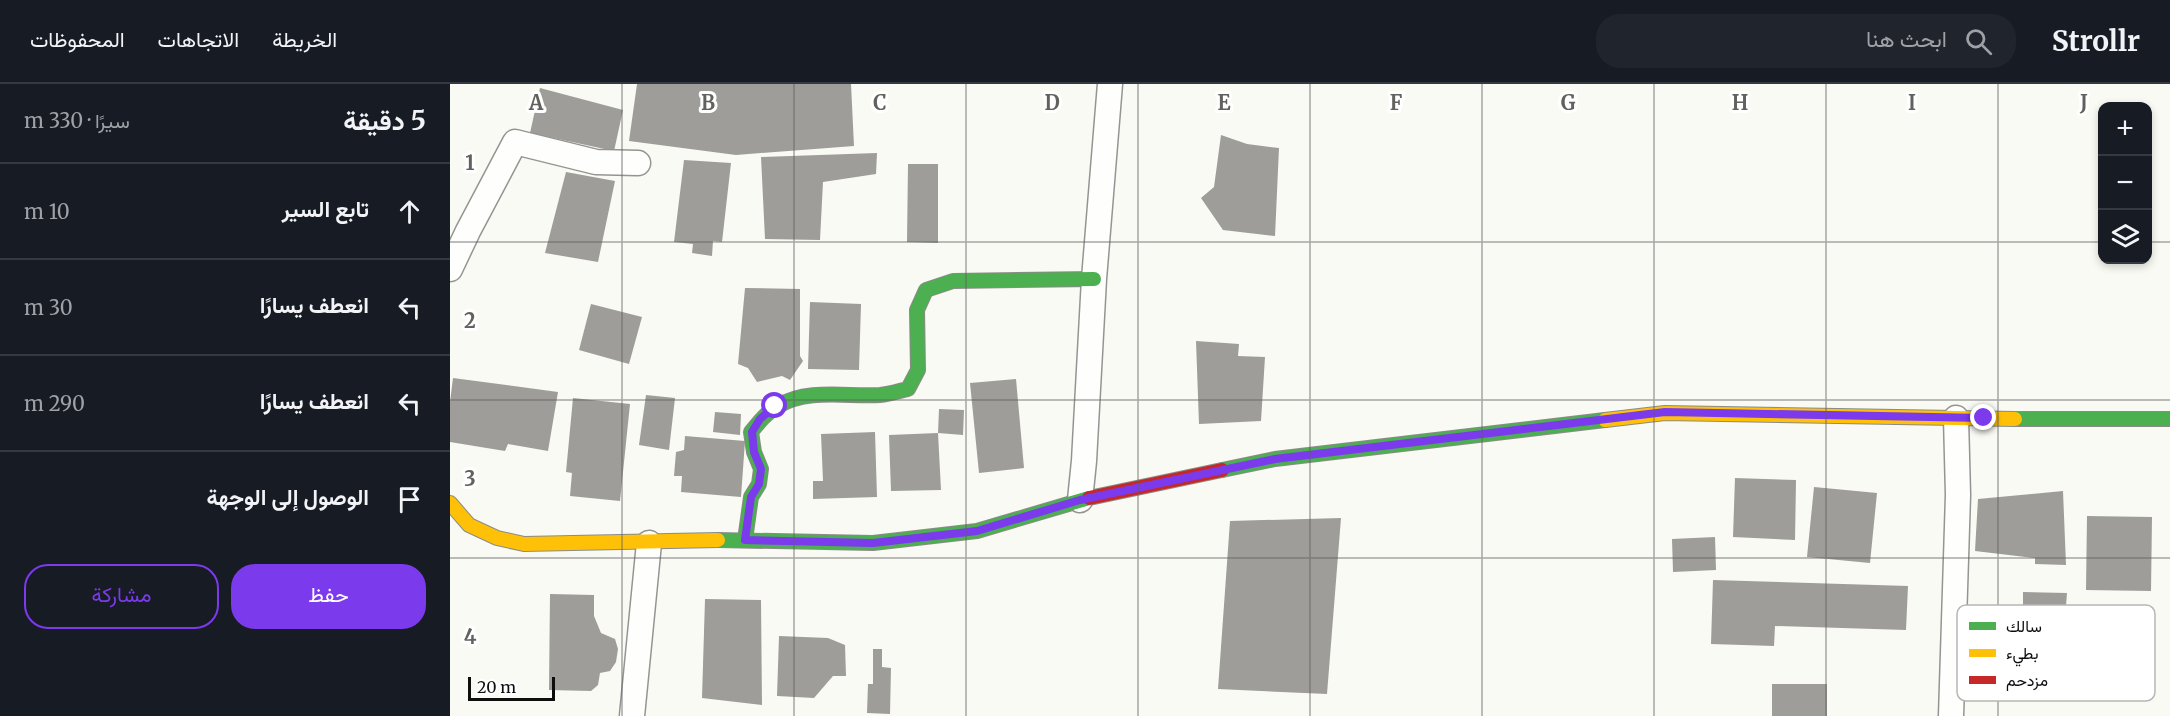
<!DOCTYPE html>
<html lang="ar">
<meta charset="utf-8">
<style>
:root{--surface:#171b24;--page:#20242c;--text:#f1f3f6;--muted:#9ea1a6;--line:#363941;--accent:#7c3aed}
body{margin:0;font-family:Merriweather,Vazirmatn,serif;background:var(--page);color:var(--text);direction:rtl}
.controls{position:absolute;right:18px;top:18px;display:grid;overflow:hidden;border-radius:12px;box-shadow:0 3px 9px #0003}
.controls button{width:54px;height:54px;display:grid;place-items:center;padding:0;border:0;border-bottom:2px solid var(--line);background:var(--surface);color:var(--text);font:30px sans-serif}
.scale{position:absolute;left:18px;bottom:15px;width:87px;box-sizing:border-box;padding-left:6px;border:3px solid #0e0e0e;border-top:0;font-size:16px;line-height:21px;white-space:nowrap;color:#0e0e0e;-webkit-text-stroke:4px #fff;paint-order:stroke}
.stop{position:absolute;width:18px;height:18px;margin:-14px;border:4px solid #7c3aed;border-radius:50%;background:#fff}
.stop.end{background:#7c3aed;border-color:#fff;box-shadow:0 2px 6px #0008}
.list{margin:0;padding:0;list-style:none}
h2{display:flex;justify-content:space-between;align-items:center;height:78px;margin:0;padding:0 24px;font-size:26px}
h2 small{font-size:20px;font-weight:400;color:var(--muted)}
.list li{display:grid;grid-template-columns:39px 1fr auto;gap:18px;align-items:center;box-sizing:border-box;height:96px;padding:0 24px;border-top:2px solid var(--line)}
.list b{display:block;font-size:22px;white-space:nowrap}
.list em{font-size:20px;font-style:normal;color:var(--muted)}
.actions{display:flex;gap:12px;padding:18px 24px}
.actions a{flex:1;padding:14px 0;border:2px solid var(--accent);border-radius:24px;text-align:center;font-size:21px;color:var(--accent)}
.actions .main{background:var(--accent);color:#fff}
.icon{flex:none;width:33px;height:33px;fill:none;stroke:currentColor;stroke-width:2;stroke-linecap:round;stroke-linejoin:round}
.map{position:relative;flex:none;width:1720px;height:632px;overflow:hidden;direction:ltr}
header{display:flex;align-items:center;gap:36px;box-sizing:border-box;height:84px;padding:0 30px;background:var(--surface);border-bottom:2px solid var(--line)}
header strong{font-size:28px}
nav{display:flex;gap:33px;margin-inline-start:auto;font-size:21px}
.search{width:420px;height:54px;background:var(--page);display:flex;align-items:center;gap:15px;box-sizing:border-box;padding:0 21px;border-radius:24px;color:var(--muted);font-size:22px}
main{display:flex}
aside{flex:1;background:var(--surface)}
.map>svg:first-child{display:block}
.building{fill:#9e9d99}
.lines{fill:none;stroke-linecap:round;stroke-linejoin:round}
.street-casing{stroke:#949492;stroke-width:27}
.fast-casing{stroke:#8b8b88;stroke-width:16}
.slow-casing{stroke:#8b8b88;stroke-width:16}
.jam-casing{stroke:#8b8b88;stroke-width:16}
.street{stroke:#fefefd;stroke-width:24}
.fast{stroke:#4caf50;stroke-width:14}
.slow{stroke:#ffc107;stroke-width:14}
.jam{stroke:#c62828;stroke-width:14}
.route{stroke:#7c3aed;stroke-width:8}
.grid{fill:none;stroke:#61615e;stroke-width:1.5;stroke-opacity:0.55}
.key{fill:#fff;stroke:#b7b7b7;stroke-width:1.5}
.key-label{font-size:16px;fill:#0e0e0e}
.grid-label{font-size:20px;text-anchor:middle;font-weight:bold;fill:#61615e;stroke:#fff;stroke-width:6;stroke-linejoin:round;paint-order:stroke}
</style>
<header>
<strong>Strollr</strong>
<div class="search"><svg class="icon" aria-label="search" viewBox="0 0 24 24"><circle cx="10" cy="10" r="6"/><path d="M15 15l6 6"/></svg>ابحث هنا</div>
<nav><a>الخريطة</a><a>الاتجاهات</a><a>المحفوظات</a></nav>
</header>
<main>
<div class="map">
<svg width="1720" height="632" viewBox="0 0 1720 632">
<rect width="100%" height="100%" fill="#fafaf4"/>
<g class="building">
<path d="M187 0H401L404 62 286 71 179 57Z"/>
<path d="M90 4 173 26 164 67 80 49Z"/>
<path d="M771 51 797 60 829 64 825 152 773 146 751 114 764 103Z"/>
<path d="M427 69 426 90 373 98 370 156 315 155 311 73Z"/>
<path d="M234 76 281 79 272 158 263 157 262 172 242 169 243 160 224 158Z"/>
<path d="M458 80H488V159L457 158Z"/>
<path d="M116 88 165 97 148 178 95 169Z"/>
<path d="M295 204 350 205V272L353 277 340 296 332 292 307 298 298 284 288 280Z"/>
<path d="M360 218 411 220 409 286 358 285Z"/>
<path d="M141 220 192 233 179 280 129 266Z"/>
<path d="M746 257 789 260 788 272 815 273 811 337 749 340Z"/>
<path d="M3 294 108 308 98 367 58 360 55 367 0 358V318Z"/>
<path d="M566 295 574 384 529 389 520 299Z"/>
<path d="M196 311 225 314 219 366 189 361Z"/>
<path d="M123 314 180 320 170 417 120 412 122 389 116 388Z"/>
<path d="M489 325 514 326 513 351 488 349Z"/>
<path d="M265 328 291 330 290 351 263 348Z"/>
<path d="M425 348 427 413 363 415V397H373L371 350Z"/>
<path d="M488 349 491 406 441 407 439 351Z"/>
<path d="M235 352 295 357 291 413 231 408 232 392H224L226 368 234 366Z"/>
<path d="M1285 394 1346 396 1345 456 1283 453Z"/>
<path d="M1364 403 1427 409 1420 479 1357 473Z"/>
<path d="M1613 407 1616 481 1585 480V474L1525 467 1528 415Z"/>
<path d="M1637 432 1702 433 1701 507 1636 506Z"/>
<path d="M891 434 877 610 768 605 780 437Z"/>
<path d="M1265 453 1266 486 1223 488 1222 455Z"/>
<path d="M1263 496 1458 502 1456 546 1325 542 1324 562 1261 560Z"/>
<path d="M1573 508 1617 509 1614 547 1573 545Z"/>
<path d="M100 510 144 511V532L151 549 165 555 168 565 166 578 160 587 150 589 148 601 141 607 99 606Z"/>
<path d="M255 515 311 516 312 621 252 614Z"/>
<path d="M329 552 378 554 395 561 396 592H383L364 614 327 612Z"/>
<path d="M423 565H432V583L441 584 440 630 417 629 418 600H423Z"/>
<rect x="1322" y="600" width="55" height="32"/>
</g>
<g class="lines">
<defs>
<g id="street">
<path d="M0 185 18 147 65 58 146 78 188 79"/>
<path d="M630 416 634 377 644 195 660 0"/>
<path d="M182 632 199 459"/>
<path d="M1501 632 1508 411 1506 334"/>
</g>
<g id="fast">
<path d="M1565 335H1720"/>
<path d="M772 386 825 375 1155 336"/>
<path d="M268 456 423 459 527 447 639 414"/>
<path d="M295 456 301 413 309 400 311 385 304 368 301 348C309 338 317 328 328 322 358 304 397 313 430 311 440 310 449 307 458 305L468 286 467 226 476 206 503 197 644 195"/>
</g>
<g id="slow">
<path d="M1155 336 1215 329 1565 335"/>
<path d="M0 419 19 441 47 454 74 460 268 456"/>
</g>
<path id="jam" d="M639 414 772 386"/>
</defs>
<use href="#street" class="street-casing"/>
<use href="#fast" class="fast-casing"/>
<use href="#slow" class="slow-casing"/>
<use href="#jam" class="jam-casing"/>
<use href="#street" class="street"/>
<use href="#fast" class="fast"/>
<use href="#slow" class="slow"/>
<use href="#jam" class="jam"/>
</g>
<g class="lines">
<path class="route" d="M325 322 310 335 302 348 304 368 311 385 309 400 301 413 295 456 423 459 527 447 630 416 825 375 1215 328 1534 334"/>
</g>
<path class="grid" d="M172 0V632M344 0V632M516 0V632M688 0V632M860 0V632M1032 0V632M1204 0V632M1376 0V632M1548 0V632M0 158H1652M1698 158H1720M0 316H1720M0 474H1720"/>
<rect x="1507" y="521" width="198" height="96" rx="9" class="key"/>
<rect x="1519" y="538" width="27" height="8" fill="#4caf50"/>
<rect x="1519" y="565" width="27" height="8" fill="#ffc107"/>
<rect x="1519" y="592" width="27" height="8" fill="#c62828"/>
<g class="key-label">
<text x="1556" y="548">سالك</text>
<text x="1556" y="575">بطيء</text>
<text x="1556" y="602">مزدحم</text>
</g>
<g class="grid-label">
<text x="86" y="26">A</text>
<text x="258" y="26">B</text>
<text x="430" y="26">C</text>
<text x="602" y="26">D</text>
<text x="774" y="26">E</text>
<text x="946" y="26">F</text>
<text x="1118" y="26">G</text>
<text x="1290" y="26">H</text>
<text x="1462" y="26">I</text>
<text x="1634" y="26">J</text>
<text x="20" y="86">1</text>
<text x="20" y="244">2</text>
<text x="20" y="402">3</text>
<text x="20" y="560">4</text>
</g>
</svg>
<div class="controls">
<button>+</button>
<button>−</button>
<button><svg class="icon" aria-label="layers" viewBox="0 0 24 24"><path d="M12 4l9 5-9 5-9-5zM3 14l9 5 9-5"/></svg></button>
</div>
<div class="scale">20 m</div>
<div class="stop" style="left:325px;top:322px"></div>
<div class="stop end" style="left:1534px;top:334px"></div>
</div>
<aside>
<h2>5 دقيقة<small>سيرًا · 330 m</small></h2>
<ul class="list">
<li><svg class="icon" aria-label="ahead" viewBox="0 0 24 24"><path d="M12 20V5M6 11l6-6 6 6"/></svg><div><b>تابع السير</b></div><em>10 m</em></li>
<li><svg class="icon" aria-label="left" viewBox="0 0 24 24"><path d="M17 20v-9H6M10 6l-5 5 5 5"/></svg><div><b>انعطف يسارًا</b></div><em>30 m</em></li>
<li><svg class="icon" aria-label="left" viewBox="0 0 24 24"><path d="M17 20v-9H6M10 6l-5 5 5 5"/></svg><div><b>انعطف يسارًا</b></div><em>290 m</em></li>
<li><svg class="icon" aria-label="arrive" viewBox="0 0 24 24"><path d="M6 21V4h12l-3 4 3 4H6"/></svg><div><b>الوصول إلى الوجهة</b></div></li>
</ul>
<div class="actions"><a class="main">حفظ</a><a>مشاركة</a></div>
</aside>
</main>
